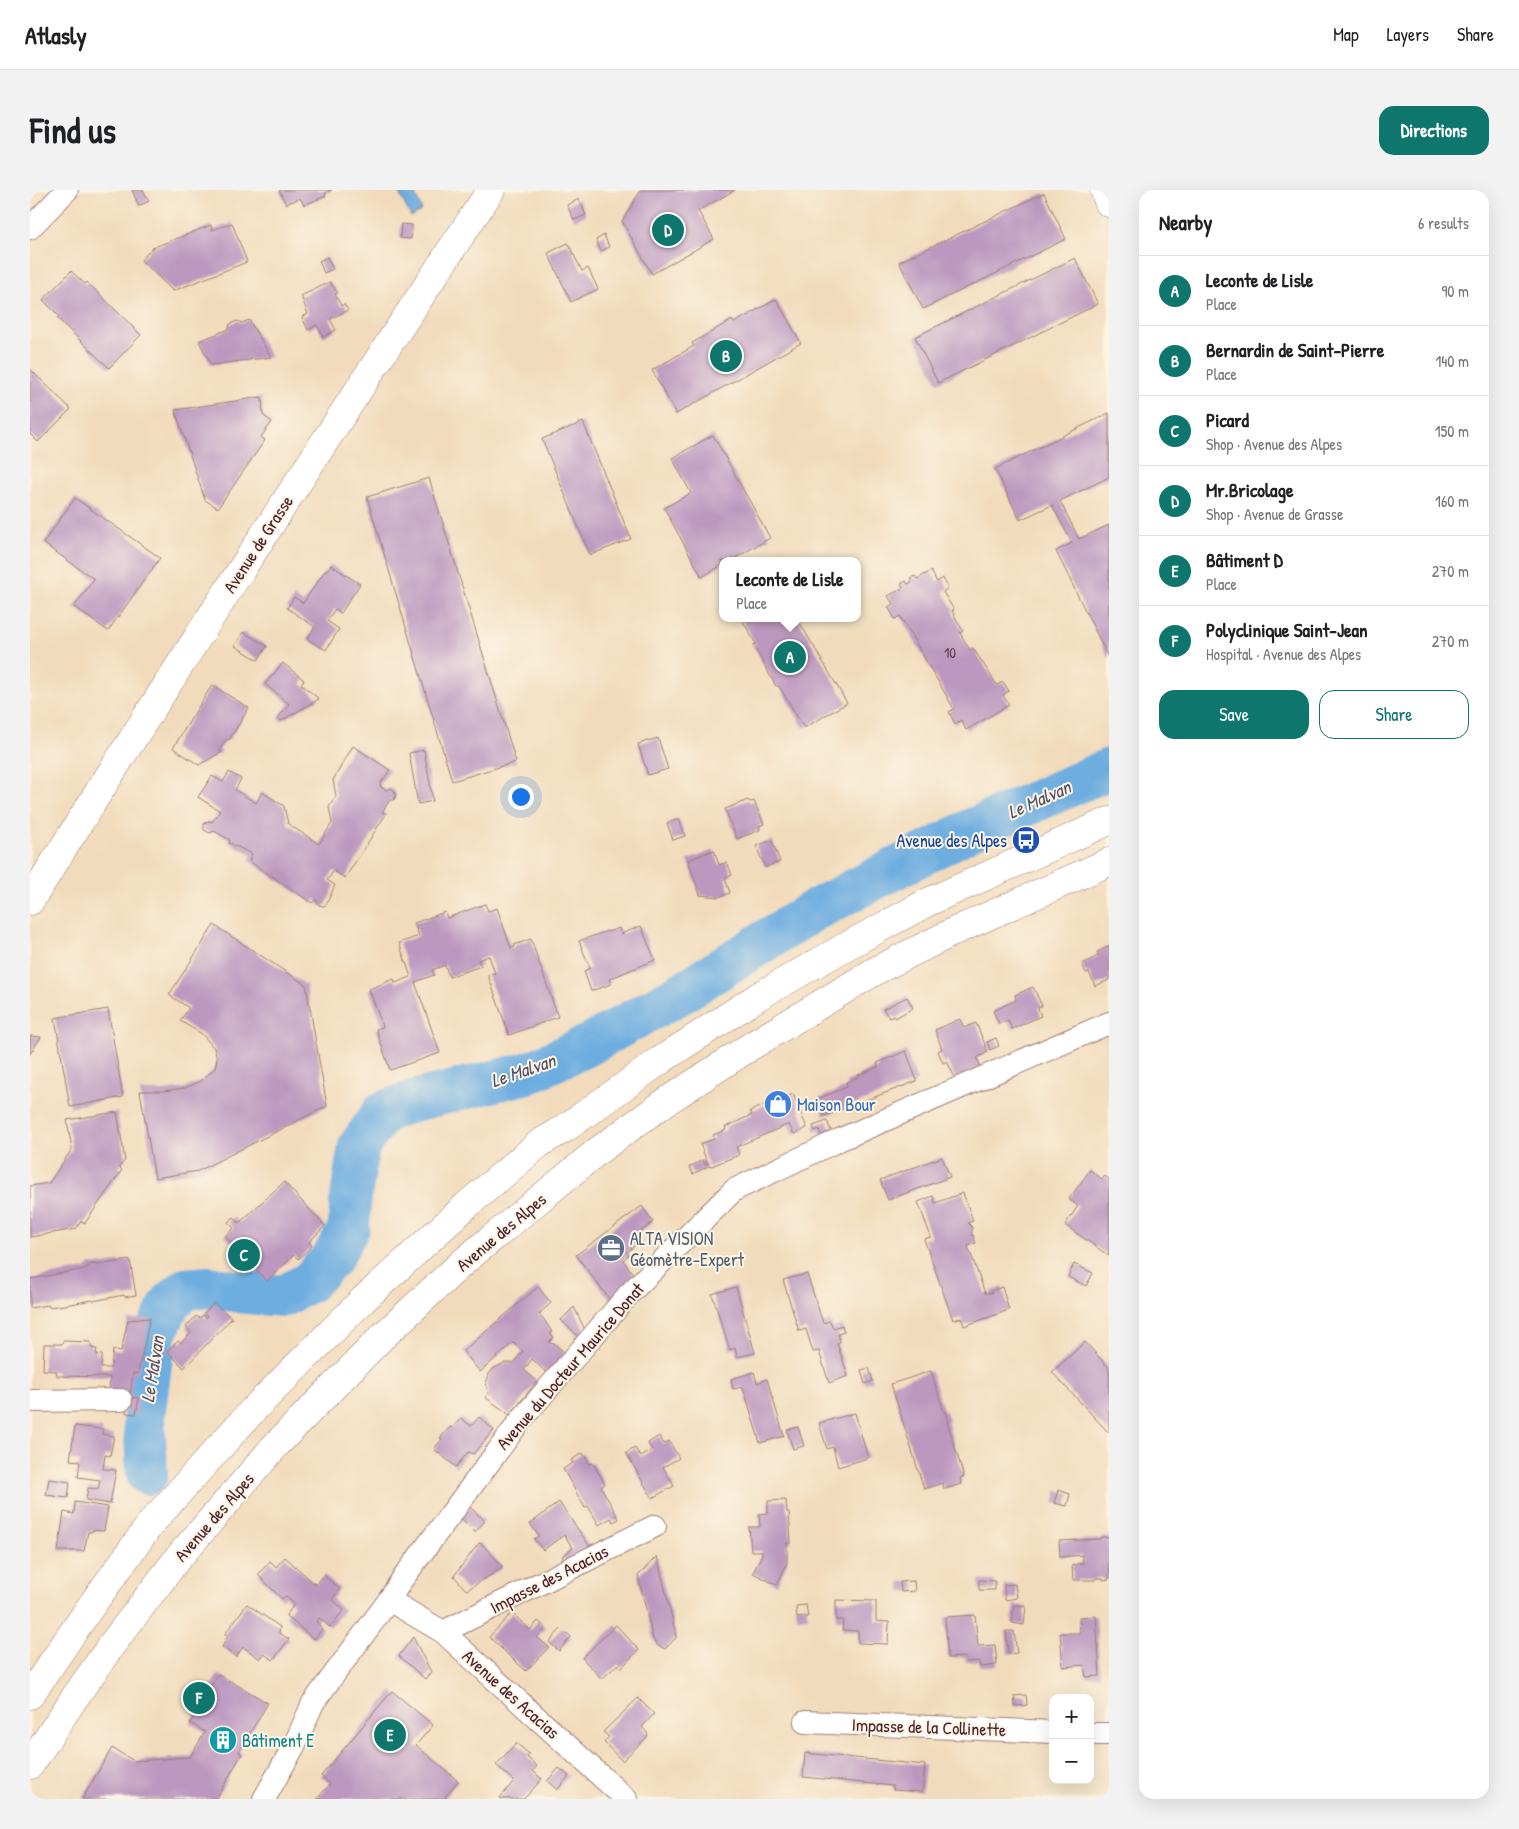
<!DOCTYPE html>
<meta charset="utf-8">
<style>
:root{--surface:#fff;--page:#f2f2f2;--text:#202124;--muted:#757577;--line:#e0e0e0;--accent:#0f766e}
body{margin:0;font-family:"Patrick Hand",sans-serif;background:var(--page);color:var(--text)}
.controls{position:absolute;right:15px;bottom:15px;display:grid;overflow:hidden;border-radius:10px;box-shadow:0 5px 20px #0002}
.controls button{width:45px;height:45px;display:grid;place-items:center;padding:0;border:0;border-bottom:1px solid var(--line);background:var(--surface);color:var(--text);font:25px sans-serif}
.you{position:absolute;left:490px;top:606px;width:18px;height:18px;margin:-12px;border:4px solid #fff;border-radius:50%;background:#1a73e8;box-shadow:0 0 0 8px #1a73e833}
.badge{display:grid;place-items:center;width:32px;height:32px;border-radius:50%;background:var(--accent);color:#fff;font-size:16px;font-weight:700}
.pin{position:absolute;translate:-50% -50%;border:2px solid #fff;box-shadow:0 1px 5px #0006}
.popup{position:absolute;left:689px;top:367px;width:142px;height:65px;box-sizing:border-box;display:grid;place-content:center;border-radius:10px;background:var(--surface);filter:drop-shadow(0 1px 4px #0005);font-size:16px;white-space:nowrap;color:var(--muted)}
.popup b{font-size:19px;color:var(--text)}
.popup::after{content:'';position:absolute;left:50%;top:100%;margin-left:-10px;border:10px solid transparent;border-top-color:var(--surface)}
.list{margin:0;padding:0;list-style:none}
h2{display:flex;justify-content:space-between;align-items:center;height:65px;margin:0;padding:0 20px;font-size:21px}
h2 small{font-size:16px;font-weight:400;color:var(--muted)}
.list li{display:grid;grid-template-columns:32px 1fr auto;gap:15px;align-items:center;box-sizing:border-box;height:70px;padding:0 20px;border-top:1px solid var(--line)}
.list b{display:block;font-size:19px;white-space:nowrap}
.list p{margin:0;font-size:16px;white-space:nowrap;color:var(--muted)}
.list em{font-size:16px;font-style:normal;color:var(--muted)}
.actions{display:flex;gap:10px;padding:15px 20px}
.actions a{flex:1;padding:11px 0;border:1px solid var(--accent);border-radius:15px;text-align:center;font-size:18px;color:var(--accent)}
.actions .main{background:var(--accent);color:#fff}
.map{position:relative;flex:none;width:1079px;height:1609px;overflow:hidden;border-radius:15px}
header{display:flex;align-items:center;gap:30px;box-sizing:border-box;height:70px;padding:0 25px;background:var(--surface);border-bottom:1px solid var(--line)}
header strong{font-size:24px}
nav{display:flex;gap:28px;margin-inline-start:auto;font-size:18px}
.intro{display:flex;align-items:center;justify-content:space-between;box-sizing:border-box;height:120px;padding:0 30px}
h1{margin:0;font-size:35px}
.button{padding:12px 22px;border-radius:15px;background:var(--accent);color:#fff;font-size:18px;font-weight:700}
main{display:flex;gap:30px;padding:0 30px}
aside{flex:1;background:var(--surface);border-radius:15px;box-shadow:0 5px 20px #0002}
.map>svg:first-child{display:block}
.water{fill:#6dade0;stroke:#5c6686}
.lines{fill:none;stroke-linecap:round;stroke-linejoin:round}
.river{stroke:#6dade0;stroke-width:42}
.building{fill:#bc97c0}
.street-casing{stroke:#9e7d74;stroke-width:24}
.secondary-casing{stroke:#9e7d74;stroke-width:29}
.primary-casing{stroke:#9e7d74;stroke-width:29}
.street{stroke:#fff;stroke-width:22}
.secondary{stroke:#fff;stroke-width:28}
.primary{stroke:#fff;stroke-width:28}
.labels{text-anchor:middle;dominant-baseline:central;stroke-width:4;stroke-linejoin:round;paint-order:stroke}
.number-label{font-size:15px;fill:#663d50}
.street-label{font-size:18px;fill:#4a1f2b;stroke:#fcf5e5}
.transit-label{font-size:18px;fill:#164399;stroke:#fcf5e5;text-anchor:end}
.shop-label{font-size:18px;fill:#366cbe;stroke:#fcf5e5;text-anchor:start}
.service-label{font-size:18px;fill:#4e5e75;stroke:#fcf5e5;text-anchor:start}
.culture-label{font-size:18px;fill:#0d838f;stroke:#fcf5e5;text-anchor:start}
.water-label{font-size:19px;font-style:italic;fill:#56516a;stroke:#fcf5e5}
</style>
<header>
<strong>Atlasly</strong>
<nav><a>Map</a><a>Layers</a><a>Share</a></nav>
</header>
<div class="intro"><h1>Find us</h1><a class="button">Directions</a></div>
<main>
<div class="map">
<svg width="1079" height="1609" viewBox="0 0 1079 1609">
<rect width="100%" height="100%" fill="#fcf5e5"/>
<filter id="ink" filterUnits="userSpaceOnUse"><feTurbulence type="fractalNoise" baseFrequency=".02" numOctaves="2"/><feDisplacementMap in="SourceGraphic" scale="10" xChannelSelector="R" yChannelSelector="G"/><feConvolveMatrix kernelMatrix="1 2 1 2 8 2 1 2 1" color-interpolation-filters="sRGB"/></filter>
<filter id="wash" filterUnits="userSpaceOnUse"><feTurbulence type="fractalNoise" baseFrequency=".0096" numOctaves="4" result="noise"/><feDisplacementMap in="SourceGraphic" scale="20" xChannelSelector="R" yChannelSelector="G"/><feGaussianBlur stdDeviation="1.12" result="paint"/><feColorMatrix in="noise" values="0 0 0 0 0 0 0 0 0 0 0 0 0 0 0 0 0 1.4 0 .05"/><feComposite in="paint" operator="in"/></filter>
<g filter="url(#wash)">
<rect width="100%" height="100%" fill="#f2dbbc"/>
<path class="water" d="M375 0H383L392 20 381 27 369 3Z"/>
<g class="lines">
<path class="river" d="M117 1284 114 1227 125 1144 141 1112 156 1099 178 1097 216 1103 254 1106 279 1092 302 1068 319 1038 320 1012 329 956 353 922 383 911 498 883 558 855 648 805 783 721 940 640 1079 579"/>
</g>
<g id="blocks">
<g class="building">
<path d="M102 0H113L119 11 109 16Z"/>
<path d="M249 0H302L295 3 296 6 274 15 270 8 256 14Z"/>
<path d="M611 0H705L668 21 684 49 622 84 592 31Z"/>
<path d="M1014 3 1036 49 893 119 869 72Z"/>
<path d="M549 9 556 25 544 30 537 15Z"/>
<path d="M202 33 217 72 143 101 111 70 122 58 181 35 182 40Z"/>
<path d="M371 34 382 35 381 49 370 48Z"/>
<path d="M574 45 579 57 571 61 566 50Z"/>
<path d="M538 53 552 81 558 78 568 99 541 112 518 63Z"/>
<path d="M297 67 303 79 294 83 289 71Z"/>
<path d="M1045 68 1068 114 908 193 885 147Z"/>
<path d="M41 81 55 94 57 92 111 145 79 178 27 128 29 126 13 110Z"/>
<path d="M300 92 308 103 305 104 311 116 314 114 318 120 300 129 306 140 293 147 287 135 278 140 272 127 278 124 271 106Z"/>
<path d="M746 109 771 153 646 224 622 180 664 156 662 153 702 130 704 133Z"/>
<path d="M219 130 241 167 181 175 169 151 199 139 200 134 207 131 212 133Z"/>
<path d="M0 179 41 219 8 252 0 244Z"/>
<path d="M232 207 233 225 242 232 231 247 235 250 188 318 175 310 145 220Z"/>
<path d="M1079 223V287L1030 311 1049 349 1079 335V469L1026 361 1042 353 1022 315 990 330 965 279Z"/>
<path d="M553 232 601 349 560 365 512 249Z"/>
<path d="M683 245 740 348 700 371H692V375L672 387 634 318 661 303 642 268Z"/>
<path d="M399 288 486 572 422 591 337 307Z"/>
<path d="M45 308 130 368 78 441 44 417 64 389 13 353Z"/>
<path d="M301 375 330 394 311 423 305 419 297 431 309 439 296 460 277 449 285 437 257 418 264 407 273 413 294 382H295Z"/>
<path d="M901 381 907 392 913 388 918 398 913 402 924 420 922 421 933 441 930 443 940 460 943 458 967 495 973 492 979 501 973 505 979 515 936 540 931 530 925 534 919 522 924 519 870 426 865 429 858 417 863 414 858 406 873 398 871 394 876 391 878 394 882 392 880 388 885 386 887 389Z"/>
<path d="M711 428H767L817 513 774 538 749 496H746L723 455 726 454Z"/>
<path d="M213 442 237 456 228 470 205 456Z"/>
<path d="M253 473 274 490 271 494 289 509 251 531 248 528 259 514 235 494Z"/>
<path d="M182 495 219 518 199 550 197 549 189 560 192 562 169 575 143 558Z"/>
<path d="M628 548 638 579 618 585 608 554Z"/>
<path d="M323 556 360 580 350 594 351 597 356 600 361 598 364 600 366 605 364 610H360L352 622 356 624 315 688 304 681 297 690 305 695 296 715 293 716 289 715 286 709 282 713 219 671 222 664 199 653 200 650 184 641 180 643 174 640V633L179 631 182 632 190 621 168 607 182 586 193 592 199 582 211 589 205 600 226 613 232 602 254 616 258 634 289 654 302 633 299 617 306 606 303 590Z"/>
<path d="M394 560 403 611 388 614 379 563Z"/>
<path d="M718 610 720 612 724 611 734 634 729 636 730 640 707 649 695 619Z"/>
<path d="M649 629 655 646 643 650 637 633Z"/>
<path d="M742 650 750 672 735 677 726 656Z"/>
<path d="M684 660 689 675 697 672 702 685 695 688 700 703 688 707 670 705 658 670Z"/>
<path d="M455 714 458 721 467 718 481 758 485 757 484 755 501 749 528 827 479 845 458 785 465 783 459 766 448 770 451 776 419 787 415 775 402 780 404 785 385 792 410 863 360 880 346 839 353 837 339 799 364 789 365 793 381 787 369 753 389 746 384 733 415 722 417 728Z"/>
<path d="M184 735 276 795 297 916 168 981 125 988 110 901H133L155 898 171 891 185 878 187 869 184 858 172 844 150 831 159 818 139 805Z"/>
<path d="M611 736 625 770 579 789 581 794 561 801 554 781 560 778 549 751 577 741 578 742 589 738 591 744Z"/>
<path d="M1079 756V790L1065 796 1059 782 1056 783 1052 774 1068 766 1067 762Z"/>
<path d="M1003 797 1012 816 1008 818 1011 826 982 839 978 830 969 834 963 821 986 810 985 805Z"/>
<path d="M877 807 883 818 865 828 864 826 859 828 853 819Z"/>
<path d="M78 819 93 907 40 917 25 828Z"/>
<path d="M930 829 934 838 946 833 958 862 947 868 951 878 925 888 917 871 913 873 908 861 912 859 905 840Z"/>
<path d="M0 846 11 847 0 864Z"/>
<path d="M966 848 969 856 960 860 957 852Z"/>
<path d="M876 861 887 891 794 926 787 909 817 897 816 892 828 887V885L848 877 847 873Z"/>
<path d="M763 904 777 938 764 944 759 934 706 957 709 965 679 977 670 954 684 949 683 945 696 940 695 937 722 925 720 921Z"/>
<path d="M87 922 95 970 89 977 92 980 55 1033 51 1031 46 1039 0 1047V996L19 993 42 959 37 930Z"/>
<path d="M797 931 801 941 791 945 789 939 785 941 783 936Z"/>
<path d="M912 967 920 987 858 1010 850 990Z"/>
<path d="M673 970 677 977 663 984 659 977Z"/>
<path d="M1060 980 1072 989 1075 986 1079 989V1066L1035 1035 1048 1016 1039 1009Z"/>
<path d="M254 992 295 1036 279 1052 282 1056 268 1069 264 1065 237 1091 195 1046 204 1038 198 1032 204 1027 209 1033Z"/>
<path d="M933 1003 943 1031 938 1033 942 1037V1046L943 1045 946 1053 938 1056 955 1103H962L961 1101 972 1097 979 1120 934 1136 931 1128 923 1130 894 1049 901 1047 888 1012 903 1006 905 1013Z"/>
<path d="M612 1016 623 1032 601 1049 606 1055 597 1062 599 1065 593 1070 604 1085 581 1111 546 1065Z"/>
<path d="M100 1070 106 1105 95 1107 94 1105 63 1111 62 1110 35 1115 19 1117 18 1115 0 1118V1089L55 1079 61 1074 68 1075Z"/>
<path d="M1044 1074 1063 1083 1056 1096 1038 1087Z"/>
<path d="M777 1084 793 1133 800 1131 803 1138 812 1135 814 1142 808 1144 810 1152 807 1153 818 1186 799 1193 789 1161 783 1162 776 1139 769 1141 753 1090Z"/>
<path d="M508 1097 521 1113 509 1124 513 1128 522 1142 520 1144 524 1147 519 1152 522 1154 524 1153 537 1165 517 1183 502 1169 494 1180 507 1191 480 1225 455 1207 458 1204 456 1193 459 1184 463 1179 474 1173H484L493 1161 483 1153 450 1182 433 1161Z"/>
<path d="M706 1097 725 1163 707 1167 705 1158 700 1160 682 1104Z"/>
<path d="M184 1113 202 1128 154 1178 137 1161 148 1151 151 1153 161 1143 156 1137 166 1126 169 1128 173 1125 176 1128 177 1126 174 1123Z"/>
<path d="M544 1117 555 1140 548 1146 531 1130Z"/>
<path d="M120 1128 108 1184 103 1183 100 1207 109 1208 106 1224 96 1223 98 1207 79 1205 80 1187 27 1186 26 1181 13 1180 14 1154H32L33 1151 61 1152V1158L67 1159 66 1164 72 1165 71 1178H81L83 1160 91 1161 98 1130Z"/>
<path d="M1055 1152 1079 1178V1243L1022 1182Z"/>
<path d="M839 1178 843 1191 835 1194 831 1180Z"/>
<path d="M901 1181 914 1222 916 1221 919 1232 917 1231 934 1287 930 1288 932 1294 914 1299 913 1293 894 1299 861 1194Z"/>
<path d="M724 1182 727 1193 737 1189 754 1246 730 1253 713 1197 703 1199 701 1189Z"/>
<path d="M825 1223 838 1268 808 1277 803 1257 797 1259 789 1233Z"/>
<path d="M449 1227 464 1240 443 1264 438 1262 426 1277 404 1259 412 1249 410 1248 420 1237 422 1238 431 1228 441 1236Z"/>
<path d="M45 1236 73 1239 72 1244 84 1246 80 1266 75 1265 73 1279 86 1280 80 1314 56 1310 58 1298 68 1299 70 1290 48 1287 50 1271 40 1270Z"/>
<path d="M768 1237 774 1256 763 1259 757 1240Z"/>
<path d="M629 1246 634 1254 639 1251 649 1268 633 1277 644 1296 622 1308 596 1263 605 1258 611 1267 622 1260 618 1253Z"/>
<path d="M553 1263 559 1274 563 1273 575 1294 571 1297 589 1329 583 1332 581 1328 569 1335 558 1316 555 1318 533 1279 543 1273 541 1270Z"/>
<path d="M19 1289 40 1292 38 1308 16 1305Z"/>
<path d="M1028 1300 1040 1304 1037 1316 1024 1313Z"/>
<path d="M756 1310 757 1322H759L761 1353H757V1373L747 1395 723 1383 732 1364V1361H721L719 1337H730L729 1324 738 1323V1311Z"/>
<path d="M45 1312 78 1317 74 1341 62 1340V1342H58L54 1361H28L34 1322 44 1324Z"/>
<path d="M529 1312 563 1361 537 1375 532 1366 543 1358 534 1345 513 1360 504 1349 509 1346 500 1334Z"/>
<path d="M440 1317 455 1331 445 1342 431 1328Z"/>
<path d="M1071 1347H1079V1389L1073 1390V1388H1066L1065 1390H1043L1042 1375 1053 1373 1052 1365 1030 1367 1029 1351 1070 1349Z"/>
<path d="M449 1353 452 1354 472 1376V1378L437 1400 435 1399 424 1386Z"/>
<path d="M627 1366 646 1445V1448L635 1459 627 1455 623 1449 608 1386Z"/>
<path d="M255 1367 286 1395 294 1385 310 1399 302 1409 314 1420 300 1437 289 1428 286 1432 293 1438 284 1449 256 1426 264 1414 255 1406 252 1409 228 1385 240 1371 246 1377Z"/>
<path d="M949 1390 965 1391V1400H949Z"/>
<path d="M884 1391 885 1401 871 1402 870 1392Z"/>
<path d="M985 1394 987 1408 975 1410 974 1395Z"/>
<path d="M806 1410 846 1411V1431L859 1432 858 1454 828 1453V1441L812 1440 813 1430H806Z"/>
<path d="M217 1414 250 1437 249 1443 259 1449 243 1470 234 1464 230 1469 213 1457 206 1467 192 1457 198 1446 195 1444Z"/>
<path d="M776 1415 778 1427 767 1428 766 1416Z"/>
<path d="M984 1415 996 1416 994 1435 982 1433Z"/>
<path d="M482 1423 500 1440 508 1431 516 1438 507 1447 519 1457 496 1481 459 1447Z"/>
<path d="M945 1425 948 1456 965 1455 967 1475 950 1477 949 1471 936 1472 935 1467 918 1468 915 1427Z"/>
<path d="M1066 1426 1070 1486 1056 1487 1054 1475 1033 1477 1030 1443H1050L1049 1427Z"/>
<path d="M586 1435 609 1460 591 1478 588 1474 572 1489 552 1468Z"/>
<path d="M532 1438 541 1447 529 1461 519 1452Z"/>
<path d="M976 1441H984L987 1463 978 1464Z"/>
<path d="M383 1447 401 1482 395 1489 369 1466Z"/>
<path d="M188 1484 238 1513 209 1562 212 1564 186 1609H52L82 1558 104 1571 160 1567 175 1542 160 1533Z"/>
<path d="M362 1501 403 1535 386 1555 428 1591 415 1607 417 1609H287L300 1594 291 1586Z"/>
<path d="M996 1505 997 1515 985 1516 984 1506Z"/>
<path d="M608 1508 624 1524 612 1537 618 1544 617 1547 592 1571 574 1552 579 1547 573 1542Z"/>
<path d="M486 1553 499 1564 497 1567 507 1576 503 1581 512 1589 494 1609H471L470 1608 484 1591 466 1575Z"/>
<path d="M775 1563 895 1575 892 1602 863 1600V1596L773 1587Z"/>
<path d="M529 1578 539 1586 527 1600 517 1591Z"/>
</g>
</g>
</g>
<g filter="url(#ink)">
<use href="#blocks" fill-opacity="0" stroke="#9e7d74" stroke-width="1"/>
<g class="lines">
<defs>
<g id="street">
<path d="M0 38 37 0"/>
<path d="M0 1211 91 1210"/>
<path d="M359 1410 413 1442 596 1609"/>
<path d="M413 1442 625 1336"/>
<path d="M775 1532 1023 1542"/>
<path d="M1060 1544H1079"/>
<path d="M234 1609 264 1556 283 1513 359 1410 371 1391 490 1231 599 1104 704 1000 809 950 1079 833"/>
</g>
<path id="secondary" d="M0 711C150 472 304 235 461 0"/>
<g id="primary">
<path d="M1074 0 1079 13"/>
<path d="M0 1505 61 1416 122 1332 223 1220 333 1110 437 1015 510 953 534 939 631 870 729 806 815 757 898 712 1079 631"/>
<path d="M0 1575 45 1507 83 1453 148 1368 245 1256 351 1148 432 1073 569 960 637 911 721 856 847 780 927 740 1079 672"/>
</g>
</defs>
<use href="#street" class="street-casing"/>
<use href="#secondary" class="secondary-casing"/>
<use href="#primary" class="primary-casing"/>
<use href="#street" class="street"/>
<use href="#secondary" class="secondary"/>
<use href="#primary" class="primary"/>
</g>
</g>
<defs>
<symbol id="bus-disc" viewBox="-11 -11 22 22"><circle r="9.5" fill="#1a4fb4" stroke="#fcf5e5"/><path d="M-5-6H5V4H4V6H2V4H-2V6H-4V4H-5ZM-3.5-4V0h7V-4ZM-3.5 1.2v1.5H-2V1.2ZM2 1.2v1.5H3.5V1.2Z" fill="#fff"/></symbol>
<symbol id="shop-disc" viewBox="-11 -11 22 22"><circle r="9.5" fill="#3f7fe0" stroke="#fcf5e5"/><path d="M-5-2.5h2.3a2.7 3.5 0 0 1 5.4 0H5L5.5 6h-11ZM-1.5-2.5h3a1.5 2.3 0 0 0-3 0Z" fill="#fff"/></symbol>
<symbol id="office-disc" viewBox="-11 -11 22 22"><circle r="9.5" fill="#5c6f8a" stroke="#fcf5e5"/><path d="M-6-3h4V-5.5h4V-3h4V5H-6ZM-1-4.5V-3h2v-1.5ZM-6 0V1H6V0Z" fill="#fff"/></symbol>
<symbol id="building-disc" viewBox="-11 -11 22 22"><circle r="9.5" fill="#0f9aa8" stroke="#fcf5e5"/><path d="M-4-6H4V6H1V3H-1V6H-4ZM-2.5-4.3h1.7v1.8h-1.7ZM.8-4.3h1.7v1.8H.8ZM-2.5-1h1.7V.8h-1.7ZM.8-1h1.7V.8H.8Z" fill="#fff"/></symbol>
</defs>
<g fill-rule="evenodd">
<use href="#bus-disc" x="980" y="634" width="32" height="32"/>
<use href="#shop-disc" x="732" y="898" width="32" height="32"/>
<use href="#office-disc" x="565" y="1042" width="32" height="32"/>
<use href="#building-disc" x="177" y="1534" width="32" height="32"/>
</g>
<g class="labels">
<g class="number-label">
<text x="920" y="462">10</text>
</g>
<g class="street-label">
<text transform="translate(228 354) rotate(-57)">Avenue de Grasse</text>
<text transform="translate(471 1042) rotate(-40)">Avenue des Alpes</text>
<text transform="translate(540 1176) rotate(-49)">Avenue du Docteur Maurice Donat</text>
<text transform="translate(184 1327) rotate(-49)">Avenue des Alpes</text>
<text transform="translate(519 1389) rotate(-27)">Impasse des Acacias</text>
<text transform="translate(481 1504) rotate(42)">Avenue des Acacias</text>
<text transform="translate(899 1537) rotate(2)">Impasse de la Collinette</text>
</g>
<g class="transit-label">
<text x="977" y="650">Avenue des Alpes</text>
</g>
<g class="shop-label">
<text x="767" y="914">Maison Bour</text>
</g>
<g class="service-label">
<text x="600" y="1048">ALTA VISION<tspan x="600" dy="21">Géomètre-Expert</tspan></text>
</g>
<g class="culture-label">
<text x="212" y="1550">Bâtiment E</text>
</g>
<g class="water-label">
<text transform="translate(1009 609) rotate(-24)">Le Malvan</text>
<text transform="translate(493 880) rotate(-19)">Le Malvan</text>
<text transform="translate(122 1179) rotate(-81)">Le Malvan</text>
</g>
</g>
</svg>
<div class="controls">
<button>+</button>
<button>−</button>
</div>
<div class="you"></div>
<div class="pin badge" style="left:760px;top:467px">A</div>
<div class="popup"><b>Leconte de Lisle</b>Place</div>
<div class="pin badge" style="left:696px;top:166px">B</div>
<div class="pin badge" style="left:214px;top:1065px">C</div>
<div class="pin badge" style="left:638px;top:40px">D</div>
<div class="pin badge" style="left:360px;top:1545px">E</div>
<div class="pin badge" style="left:169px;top:1508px">F</div>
</div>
<aside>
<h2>Nearby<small>6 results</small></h2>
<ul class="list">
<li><span class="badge">A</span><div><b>Leconte de Lisle</b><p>Place</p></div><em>90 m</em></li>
<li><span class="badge">B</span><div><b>Bernardin de Saint-Pierre</b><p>Place</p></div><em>140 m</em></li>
<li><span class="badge">C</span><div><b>Picard</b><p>Shop · Avenue des Alpes</p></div><em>150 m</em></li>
<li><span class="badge">D</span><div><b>Mr.Bricolage</b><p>Shop · Avenue de Grasse</p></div><em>160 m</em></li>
<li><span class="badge">E</span><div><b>Bâtiment D</b><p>Place</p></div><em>270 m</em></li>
<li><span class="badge">F</span><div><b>Polyclinique Saint-Jean</b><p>Hospital · Avenue des Alpes</p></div><em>270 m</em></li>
</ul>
<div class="actions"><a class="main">Save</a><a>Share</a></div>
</aside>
</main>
